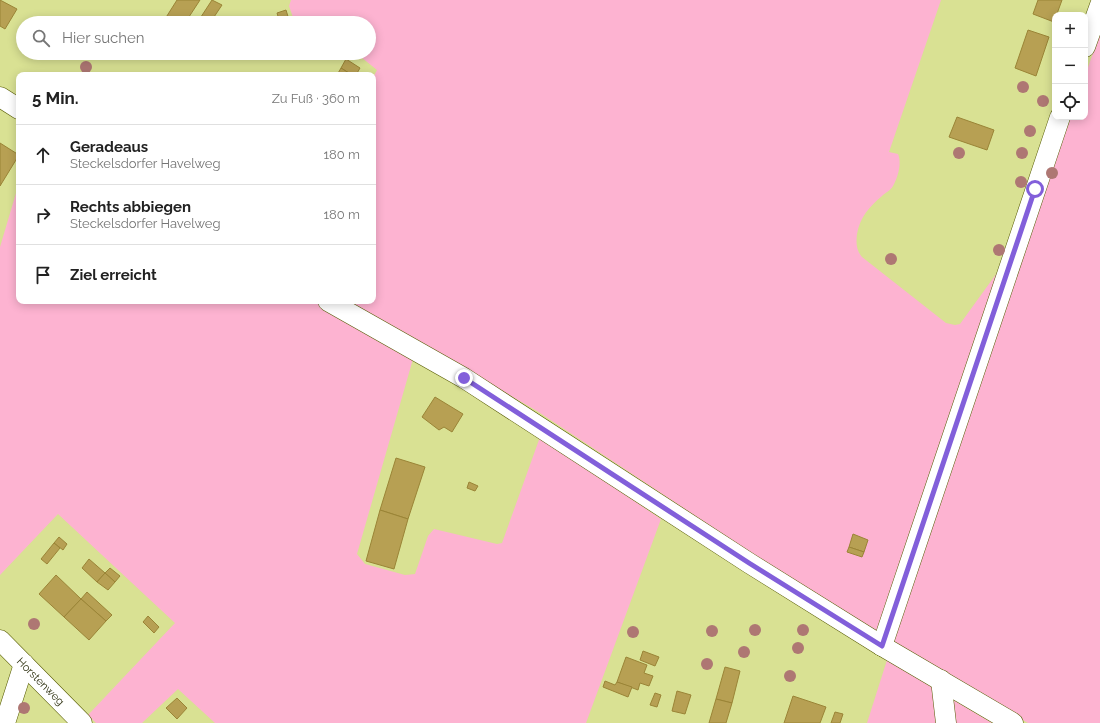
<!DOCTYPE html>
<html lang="de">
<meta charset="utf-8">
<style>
:root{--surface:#fff;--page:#f6f6f6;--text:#222;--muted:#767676;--line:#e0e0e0}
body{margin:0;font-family:Raleway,sans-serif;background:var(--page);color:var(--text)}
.controls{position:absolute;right:12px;top:12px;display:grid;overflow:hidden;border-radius:8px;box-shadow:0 2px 10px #0003}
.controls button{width:36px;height:36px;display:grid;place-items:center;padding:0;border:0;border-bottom:1px solid var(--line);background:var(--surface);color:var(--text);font:20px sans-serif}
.stop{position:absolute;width:12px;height:12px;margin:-9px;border:3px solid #825fda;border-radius:50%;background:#fff}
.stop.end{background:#825fda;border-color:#fff;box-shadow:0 1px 4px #0008}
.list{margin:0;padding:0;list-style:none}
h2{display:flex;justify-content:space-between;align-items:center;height:52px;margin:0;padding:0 16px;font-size:17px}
h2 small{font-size:13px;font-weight:400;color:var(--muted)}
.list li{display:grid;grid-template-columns:26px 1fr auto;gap:12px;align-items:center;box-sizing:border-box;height:60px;padding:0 16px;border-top:1px solid var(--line)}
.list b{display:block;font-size:15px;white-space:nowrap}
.list p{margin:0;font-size:13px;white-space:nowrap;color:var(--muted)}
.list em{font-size:13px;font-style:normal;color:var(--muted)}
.icon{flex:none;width:22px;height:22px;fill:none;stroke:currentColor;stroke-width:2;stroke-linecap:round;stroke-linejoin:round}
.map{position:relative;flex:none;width:1100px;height:723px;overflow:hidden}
.search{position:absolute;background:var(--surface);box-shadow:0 2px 10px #0003;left:16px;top:16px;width:360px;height:44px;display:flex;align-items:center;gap:10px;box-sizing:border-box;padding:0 14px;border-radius:22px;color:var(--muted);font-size:15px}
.panel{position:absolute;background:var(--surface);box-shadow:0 2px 10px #0003;left:16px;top:72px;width:360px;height:232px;border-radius:8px}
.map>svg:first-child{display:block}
.green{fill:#fdb3d1}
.building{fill:#b7a053;stroke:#9a8436}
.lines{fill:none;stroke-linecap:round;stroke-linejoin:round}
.minor-casing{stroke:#565a00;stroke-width:21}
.minor{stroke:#fff;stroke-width:20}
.tree{fill:#ae7773}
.route{stroke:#825fda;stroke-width:5}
.labels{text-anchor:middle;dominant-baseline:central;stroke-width:3;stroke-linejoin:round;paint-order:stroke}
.street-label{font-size:11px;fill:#2c2f0e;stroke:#faffd8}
</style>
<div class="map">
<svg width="1100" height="723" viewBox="0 0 1100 723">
<rect width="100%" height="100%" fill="#d9e193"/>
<g class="green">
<path d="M291 0H941L889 152 898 154C902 163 898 177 893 186 891 190 885 193 882 196 869 207 860 217 857 234 856 242 856 250 862 257L946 323 955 325 960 324 1033 223 1071 117H1085V76L1100 33V723H1028L866 629 537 411 347 301H373V78L377 70 356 53H369V23H295L289 6Z"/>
<path d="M19 183V301H314L413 359 357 554 365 564 405 575 415 574 428 536 434 529 497 544 502 543 540 437 661 519 586 723H215L178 689 142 723H96L88 715 175 623 58 514 0 575V247Z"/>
<path d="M887 660 992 723H867Z"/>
</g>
<g class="building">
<path d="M0 0 17 9 5 29 0 26Z"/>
<path d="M177 0H200L185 23H171L165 19Z"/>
<path d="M212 0 222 5 210 23H197Z"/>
<path d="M1038 0H1062L1054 22 1033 14Z"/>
<path d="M286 10 290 23H280L277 13Z"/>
<path d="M1028 30 1049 37 1036 76 1015 68Z"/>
<path d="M346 59 360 68 356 75H352L341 68Z"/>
<path d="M341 68 352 75H337Z"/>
<path d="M957 117 994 130 987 150 949 137Z"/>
<path d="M0 143 19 155 0 186Z"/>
<path d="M435 397 463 414 452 432 444 427 439 430 422 417Z"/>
<path d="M396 458 425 467 408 519 380 510Z"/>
<path d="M469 482 478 486 475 491 467 488Z"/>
<path d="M380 510 408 519 394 569 366 561Z"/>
<path d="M853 534 868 540 864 552 849 547Z"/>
<path d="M59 537 67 544 63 550 54 543Z"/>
<path d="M54 543 60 548 47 564 41 559Z"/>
<path d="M849 547 864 552 862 557 847 552Z"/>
<path d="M89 559 105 573 97 582 82 568Z"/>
<path d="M110 568 120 576 115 582 105 573Z"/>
<path d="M105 573 115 582 108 590 97 582Z"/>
<path d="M56 575 81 599 64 617 39 594Z"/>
<path d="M87 592 112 615 106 621 81 599Z"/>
<path d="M81 599 106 621 89 640 64 617Z"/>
<path d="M148 616 159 627 154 633 143 622Z"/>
<path d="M643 651 659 657 655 666 640 660Z"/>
<path d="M626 657 647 665 644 673 653 676 649 686 640 683 638 690 617 682Z"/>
<path d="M725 667 740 671 732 703 716 699Z"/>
<path d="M605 681 615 685 617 682 632 687 628 697 603 687Z"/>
<path d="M677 691 691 695 685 714 672 711Z"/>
<path d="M655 693 661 695 657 707 650 705Z"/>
<path d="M793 696 826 707 820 723H784Z"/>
<path d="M177 698 187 708 177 719 166 708Z"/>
<path d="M716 699 732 703 726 723H709Z"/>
<path d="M835 712 843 714 840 723H831Z"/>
</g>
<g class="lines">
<defs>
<g id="minor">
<path d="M1085 47 1100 5"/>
<path d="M0 97 19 109"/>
<path d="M328 301 464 378 749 563 882 646 1013 723"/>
<path id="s1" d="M0 640 82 723"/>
<path d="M882 646 1060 117"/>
<path d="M941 680 946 723"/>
<path d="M5 723 24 664"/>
</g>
</defs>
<use href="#minor" class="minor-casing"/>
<use href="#minor" class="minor"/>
</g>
<g class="tree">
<circle cx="86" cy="67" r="6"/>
<circle cx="1023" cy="87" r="6"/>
<circle cx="1043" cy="101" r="6"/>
<circle cx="1030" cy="131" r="6"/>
<circle cx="959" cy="153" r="6"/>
<circle cx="1022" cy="153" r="6"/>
<circle cx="1052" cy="173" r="6"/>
<circle cx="1021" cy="182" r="6"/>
<circle cx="999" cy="250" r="6"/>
<circle cx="891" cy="259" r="6"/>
<circle cx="34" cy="624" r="6"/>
<circle cx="755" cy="630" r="6"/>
<circle cx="803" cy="630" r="6"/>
<circle cx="712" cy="631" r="6"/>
<circle cx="633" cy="632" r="6"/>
<circle cx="798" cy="648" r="6"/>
<circle cx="744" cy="652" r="6"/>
<circle cx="707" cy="664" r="6"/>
<circle cx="790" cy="676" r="6"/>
<circle cx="24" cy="708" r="6"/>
</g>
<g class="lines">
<path class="route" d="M464 378 749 563 882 646 1035 189"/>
</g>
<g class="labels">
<g class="street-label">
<text stroke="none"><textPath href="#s1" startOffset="58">Horstenweg</textPath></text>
</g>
</g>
</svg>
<div class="controls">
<button>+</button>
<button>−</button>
<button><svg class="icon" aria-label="locate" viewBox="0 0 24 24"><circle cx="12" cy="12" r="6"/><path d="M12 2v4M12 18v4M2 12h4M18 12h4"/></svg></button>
</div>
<div class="stop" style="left:1035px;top:189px"></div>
<div class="stop end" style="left:464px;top:378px"></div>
<div class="search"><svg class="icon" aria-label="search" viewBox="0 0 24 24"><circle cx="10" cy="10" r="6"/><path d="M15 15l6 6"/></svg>Hier suchen</div>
<section class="panel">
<h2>5 Min.<small>Zu Fuß · 360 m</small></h2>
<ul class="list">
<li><svg class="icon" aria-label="ahead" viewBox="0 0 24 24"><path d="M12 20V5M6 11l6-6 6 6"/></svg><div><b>Geradeaus</b><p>Steckelsdorfer Havelweg</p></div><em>180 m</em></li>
<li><svg class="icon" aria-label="right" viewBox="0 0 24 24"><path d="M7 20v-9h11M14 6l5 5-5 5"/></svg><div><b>Rechts abbiegen</b><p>Steckelsdorfer Havelweg</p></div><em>180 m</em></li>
<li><svg class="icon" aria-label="arrive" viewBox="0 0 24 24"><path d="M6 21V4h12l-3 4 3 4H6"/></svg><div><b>Ziel erreicht</b></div></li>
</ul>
</section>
</div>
